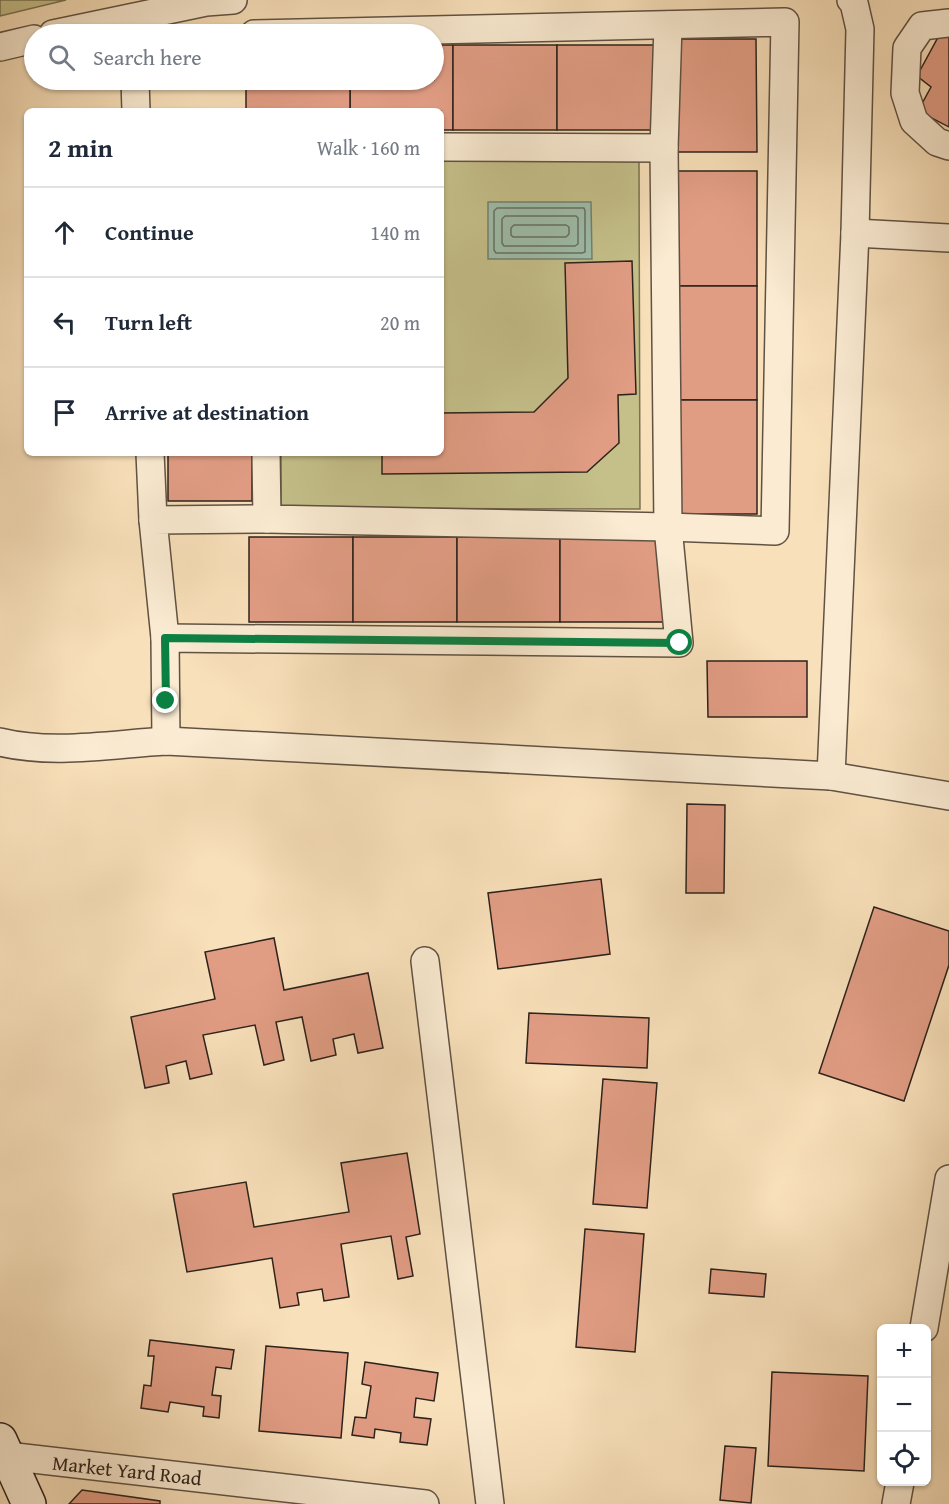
<!DOCTYPE html>
<meta charset="utf-8">
<style>
:root{--surface:#fff;--page:#f6f6f7;--text:#1f2937;--muted:#747a83;--line:#e0e1e3}
body{margin:0;font-family:"Gentium Book Plus",serif;background:var(--page);color:var(--text)}
.controls{position:absolute;right:18px;bottom:18px;display:grid;overflow:hidden;border-radius:9px;box-shadow:0 2px 4px #0004}
.controls button{width:54px;height:54px;display:grid;place-items:center;padding:0;border:0;border-bottom:2px solid var(--line);background:var(--surface);color:var(--text);font:30px sans-serif}
.stop{position:absolute;width:18px;height:18px;margin:-14px;border:4px solid #0b8043;border-radius:50%;background:#fff}
.stop.end{background:#0b8043;border-color:#fff;box-shadow:0 2px 6px #0008}
.list{margin:0;padding:0;list-style:none}
h2{display:flex;justify-content:space-between;align-items:center;height:78px;margin:0;padding:0 24px;font-size:26px}
h2 small{font-size:20px;font-weight:400;color:var(--muted)}
.list li{display:grid;grid-template-columns:39px 1fr auto;gap:18px;align-items:center;box-sizing:border-box;height:90px;padding:0 24px;border-top:2px solid var(--line)}
.list b{display:block;font-size:22px;white-space:nowrap}
.list em{font-size:20px;font-style:normal;color:var(--muted)}
.icon{flex:none;width:33px;height:33px;fill:none;stroke:currentColor;stroke-width:2;stroke-linecap:round;stroke-linejoin:round}
.map{position:relative;flex:none;width:949px;height:1504px;overflow:hidden}
.search{position:absolute;background:var(--surface);box-shadow:0 2px 4px #0004;left:24px;top:24px;width:420px;height:66px;display:flex;align-items:center;gap:15px;box-sizing:border-box;padding:0 21px;border-radius:33px;color:var(--muted);font-size:22px}
.panel{position:absolute;background:var(--surface);box-shadow:0 2px 4px #0004;left:24px;top:108px;width:420px;height:348px;border-radius:9px}
.map>svg:first-child{display:block}
.green{fill:#c5c08a;stroke:#797152;stroke-width:1.5}
.water{fill:#9ebeab;stroke:#718071;stroke-width:1.5}
.lines{fill:none;stroke-linecap:round;stroke-linejoin:round}
.shore{stroke:#667063;stroke-width:1.5}
.building{fill:#e19d84;stroke:#2d221b;stroke-width:1.5}
.minor-casing{stroke:#605243;stroke-width:30}
.secondary-casing{stroke:#2d221b;stroke-width:36}
.minor{stroke:#faebd2;stroke-width:27}
.secondary{stroke:#faebd2;stroke-width:33}
.route{stroke:#0b8043;stroke-width:8}
.labels{text-anchor:middle;dominant-baseline:central;stroke-width:6;stroke-linejoin:round;paint-order:stroke}
.street-label{font-size:20px;fill:#2d221b;stroke:#faebd2}
</style>
<div class="map">
<svg width="949" height="1504" viewBox="0 0 949 1504">
<rect width="100%" height="100%" fill="#f8e0ba"/>
<filter id="stains"><feTurbulence type="fractalNoise" baseFrequency=".00333" numOctaves="4"/><feColorMatrix values="0 0 0 0 .2 0 0 0 0 .09 0 0 0 0 .02 0 0 0 .5 -.17"/></filter>
<radialGradient id="worn" r=".72"><stop offset=".6" stop-color="#630" stop-opacity="0"/><stop offset="1" stop-color="#630" stop-opacity=".3"/></radialGradient>
<g class="green">
<path d="M0 0H66L0 16Z"/>
<path d="M441 158 639 159 640 509 281 508V453H441Z"/>
</g>
<path class="water" d="M488 202H591L592 259H488Z"/>
<g class="lines">
<g class="shore">
<path d="M497 208H584L585 211V252L582 253H496L494 250V211Z"/>
<path d="M505 216H576L578 218V244L575 246H504L502 243V219Z"/>
<path d="M514 225H566L569 227V234L566 237H513L511 235V228Z"/>
</g>
</g>
<g class="building">
<path d="M942 30 949 32V127L918 111 931 87 917 76Z"/>
<path d="M674 39H756L757 152H674Z"/>
<path d="M434 45H453V130H441V111H350V80H434Z"/>
<rect x="453" y="45" width="104" height="85"/>
<rect x="557" y="45" width="104" height="85"/>
<rect x="246" y="80" width="104" height="31"/>
<rect x="673" y="171" width="84" height="115"/>
<path d="M632 261 636 394 618 395 619 443 587 472 382 474V453H441V413L534 412 568 378 565 263Z"/>
<rect x="673" y="286" width="84" height="114"/>
<rect x="673" y="400" width="84" height="114"/>
<rect x="168" y="453" width="84" height="48"/>
<rect x="249" y="537" width="104" height="85"/>
<rect x="353" y="537" width="104" height="85"/>
<rect x="457" y="537" width="103" height="85"/>
<rect x="560" y="537" width="104" height="85"/>
<path d="M707 661H807V717H708Z"/>
<path d="M687 804 725 805 724 893H686Z"/>
<path d="M601 879 610 954 498 969 488 893Z"/>
<path d="M874 907 949 931V965L904 1101 819 1073Z"/>
<path d="M274 938 284 990 368 973 383 1048 358 1053 354 1034 333 1039 336 1055 311 1061 302 1017 276 1022 284 1060 264 1065 255 1025 203 1035 212 1074 190 1079 186 1061 166 1066 169 1083 145 1088 131 1017 215 999 205 952Z"/>
<path d="M529 1013 649 1018 647 1068 526 1063Z"/>
<path d="M603 1079 657 1083 647 1208 593 1204Z"/>
<path d="M407 1153 420 1234 406 1237 413 1276 398 1279 391 1236 341 1244 349 1297 324 1301 322 1289 297 1293 299 1305 280 1308 272 1258 187 1272 173 1194 246 1182 254 1227 349 1212 341 1163Z"/>
<path d="M585 1229 644 1234 635 1352 576 1347Z"/>
<path d="M711 1269 766 1274 764 1297 709 1293Z"/>
<path d="M150 1340 234 1350 231 1369 216 1367 212 1395 221 1396 219 1418 203 1416 204 1407 170 1402 168 1412 141 1408 144 1385 151 1386 154 1356H148Z"/>
<path d="M266 1346 348 1353 341 1438 259 1431Z"/>
<path d="M365 1362 438 1373 434 1401 416 1398 414 1417 431 1419 427 1445 400 1442 401 1433 375 1429 374 1438 352 1435 355 1417 366 1418 371 1386 362 1384Z"/>
<path d="M772 1372 868 1376 864 1471 768 1466Z"/>
<path d="M725 1446 756 1448 751 1503 720 1500Z"/>
<path d="M82 1490 160 1501V1504H69Z"/>
</g>
<g class="lines">
<defs>
<g id="minor">
<path d="M949 23 922 26 907 48 905 93 914 121 937 142 949 146"/>
<path d="M53 34 206 2 233 0"/>
<path d="M254 34 785 22 775 531 668 527 267 519 266 453"/>
<path d="M0 47 34 39"/>
<path d="M135 80 136 111"/>
<path d="M441 147 664 148"/>
<path d="M855 233 949 238"/>
<path d="M150 453 153 520"/>
<path d="M165 638 153 520 267 519"/>
<path d="M166 741 165 638 679 643 668 527 664 148 668 25"/>
<path d="M0 742C53 755 113 744 166 741L831 776 949 796"/>
<path d="M831 776 855 233 860 29 854 3 851 0"/>
<path d="M425 961 490 1504"/>
<path d="M924 1328 949 1179"/>
<path d="M7 1456 425 1504"/>
<path d="M896 1504 900 1482"/>
</g>
<path id="secondary" d="M0 1440 29 1504"/>
</defs>
<use href="#minor" class="minor-casing"/>
<use href="#secondary" class="secondary-casing"/>
<use href="#minor" class="minor"/>
<use href="#secondary" class="secondary"/>
</g>
<g class="lines">
<path class="route" d="M166 701 165 638 680 643"/>
</g>
<g class="labels">
<g class="street-label">
<text transform="translate(127 1470) rotate(6)">Market Yard Road</text>
</g>
</g>
<rect width="100%" height="100%" filter="url(#stains)"/>
<rect width="100%" height="100%" fill="url(#worn)"/>
</svg>
<div class="controls">
<button>+</button>
<button>−</button>
<button><svg class="icon" aria-label="locate" viewBox="0 0 24 24"><circle cx="12" cy="12" r="6"/><path d="M12 2v4M12 18v4M2 12h4M18 12h4"/></svg></button>
</div>
<div class="stop" style="left:680px;top:643px"></div>
<div class="stop end" style="left:166px;top:701px"></div>
<div class="search"><svg class="icon" aria-label="search" viewBox="0 0 24 24"><circle cx="10" cy="10" r="6"/><path d="M15 15l6 6"/></svg>Search here</div>
<section class="panel">
<h2>2 min<small>Walk · 160 m</small></h2>
<ul class="list">
<li><svg class="icon" aria-label="ahead" viewBox="0 0 24 24"><path d="M12 20V5M6 11l6-6 6 6"/></svg><div><b>Continue</b></div><em>140 m</em></li>
<li><svg class="icon" aria-label="left" viewBox="0 0 24 24"><path d="M17 20v-9H6M10 6l-5 5 5 5"/></svg><div><b>Turn left</b></div><em>20 m</em></li>
<li><svg class="icon" aria-label="arrive" viewBox="0 0 24 24"><path d="M6 21V4h12l-3 4 3 4H6"/></svg><div><b>Arrive at destination</b></div></li>
</ul>
</section>
</div>
